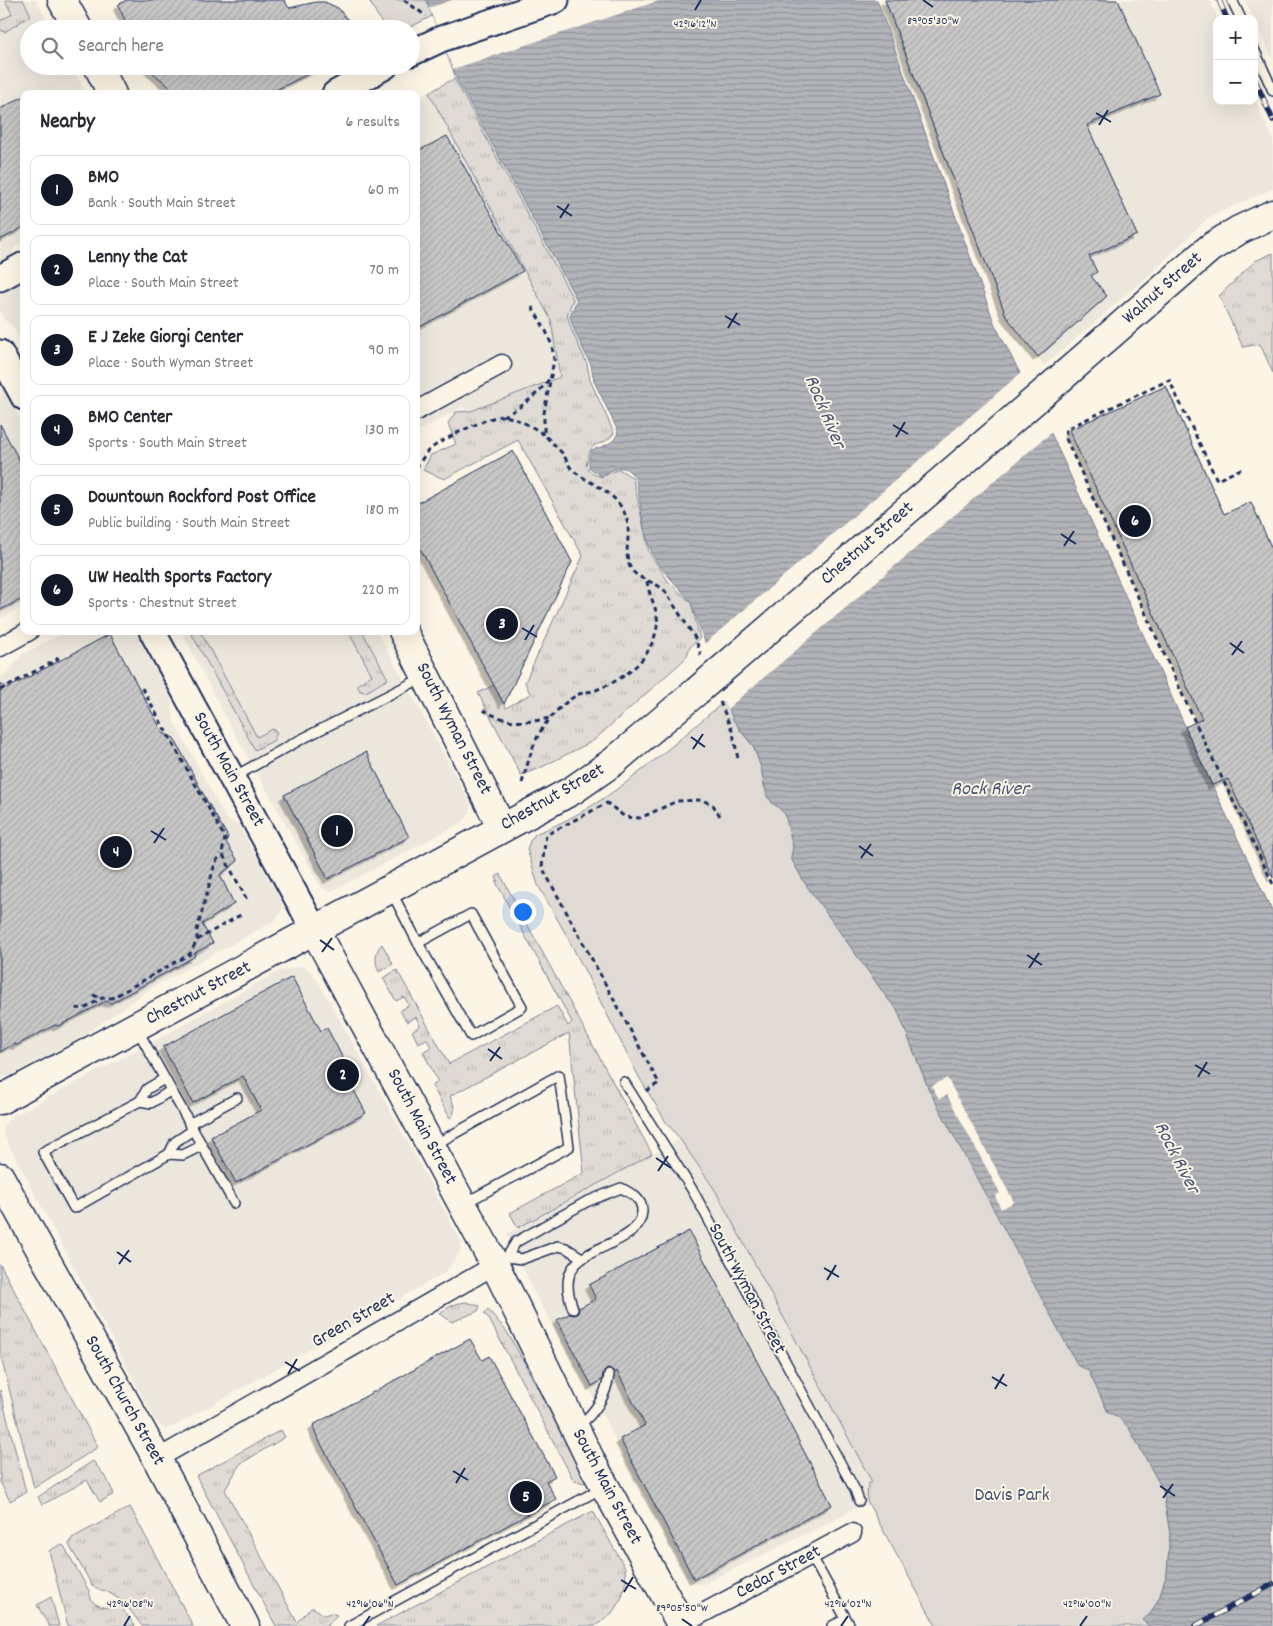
<!DOCTYPE html>
<meta charset="utf-8">
<style>
:root{--surface:#fff;--page:#f7f7f7;--text:#2b2b33;--muted:#7c7c81;--line:#e1e1e2;--accent:#111827}
body{margin:0;font-family:Dekko,sans-serif;background:var(--page);color:var(--text)}
.controls{position:absolute;right:15px;top:15px;display:grid;overflow:hidden;border-radius:10px;box-shadow:0 5px 20px #0002}
.controls button{width:45px;height:45px;display:grid;place-items:center;padding:0;border:0;border-bottom:1px solid var(--line);background:var(--surface);color:var(--text);font:25px sans-serif}
.you{position:absolute;left:522px;top:911px;width:18px;height:18px;margin:-12px;border:4px solid #fff;border-radius:50%;background:#1a73e8;box-shadow:0 0 0 8px #1a73e833}
.badge{display:grid;place-items:center;width:32px;height:32px;border-radius:50%;background:var(--accent);color:#fff;font-size:16px;font-weight:700}
.pin{position:absolute;translate:-50% -50%;border:2px solid #fff;box-shadow:0 1px 5px #0006}
.list{margin:0;padding:0;list-style:none}
h2{display:flex;justify-content:space-between;align-items:center;height:65px;margin:0;padding:0 20px;font-size:21px}
h2 small{font-size:16px;font-weight:400;color:var(--muted)}
.list li{display:grid;grid-template-columns:32px 1fr auto;gap:15px;align-items:center;box-sizing:border-box;height:70px;margin:0 10px 10px;padding:0 10px;border:1px solid var(--line);border-radius:10px}
.list b{display:block;font-size:19px;white-space:nowrap}
.list p{margin:0;font-size:16px;white-space:nowrap;color:var(--muted)}
.list em{font-size:16px;font-style:normal;color:var(--muted)}
.icon{flex:none;width:28px;height:28px;fill:none;stroke:currentColor;stroke-width:2;stroke-linecap:round;stroke-linejoin:round}
.map{position:relative;flex:none;width:1273px;height:1626px;overflow:hidden}
.search{position:absolute;background:var(--surface);box-shadow:0 5px 20px #0002;left:20px;top:20px;width:400px;height:55px;display:flex;align-items:center;gap:12px;box-sizing:border-box;padding:0 18px;border-radius:28px;color:var(--muted);font-size:19px}
.panel{position:absolute;background:var(--surface);box-shadow:0 5px 20px #0002;left:20px;top:90px;width:400px;height:545px;border-radius:10px}
.map>svg:first-child{display:block}
.built{fill:#ece7dc}
.grass{fill:url(#grass-tufts);stroke:#7d8599}
.park{fill:#dfdbd4;stroke:#7d8599}
.water{fill:url(#water-rules);stroke:#767f94}
.pier{fill:#fcf5e5}
.building{fill:url(#building-hatch);stroke:#1b2f5e;filter:url(#shadow)}
.lines{fill:none;stroke-linecap:round;stroke-linejoin:round}
.lane-casing{stroke:#1b2f5e;stroke-width:12}
.street-casing{stroke:#1b2f5e;stroke-width:21}
.secondary-casing{stroke:#1b2f5e;stroke-width:29}
.primary-casing{stroke:#1b2f5e;stroke-width:31}
.path{stroke:#1b2f5e;stroke-width:3;stroke-dasharray:5 4;stroke-linecap:butt}
.lane{stroke:#fcf5e5;stroke-width:9}
.street{stroke:#fcf5e5;stroke-width:18}
.secondary{stroke:#fcf5e5;stroke-width:25}
.primary{stroke:#fcf5e5;stroke-width:28}
.rail-casing{stroke:#1b2f5e;stroke-width:5.5}
.rail{stroke:#fcf5e5;stroke-width:4;stroke-dasharray:11;stroke-linecap:butt}
.primary-bridge-casing{stroke:#1b2f5e;stroke-width:31;stroke-linecap:butt}
.primary-bridge{stroke:#fcf5e5;stroke-width:28}
.ticks{fill:none;stroke:#1b2f5e;stroke-width:2}
.labels{text-anchor:middle;dominant-baseline:central;stroke-width:4;stroke-linejoin:round;paint-order:stroke}
.street-label{font-size:19px;fill:#1b2f5e;stroke:#fcf5e5}
.park-label{font-size:19px;fill:#425176;stroke:#fcf5e5}
.water-label{font-size:20px;font-style:italic;fill:#485779;stroke:#fcf5e5}
.ticks-label{font-size:12px;text-anchor:middle;fill:#1b2f5e;stroke:#fcf5e5;stroke-width:4;stroke-linejoin:round;paint-order:stroke}
</style>
<div class="map">
<svg width="1273" height="1626" viewBox="0 0 1273 1626">
<defs>
<pattern id="grass-tufts" width="24" height="20" patternUnits="userSpaceOnUse" patternTransform="scale(1.25)"><rect width="24" height="20" fill="#dfdbd4"/><path d="M3 7l-1-3M5 7V3M7 7l1-3M15 17l-1-3M17 17v-4M19 17l1-3" fill="none" stroke="#bfbcb8"/></pattern>
<pattern id="water-rules" width="6" height="5" patternUnits="userSpaceOnUse" patternTransform="scale(1.25)"><rect width="6" height="5" fill="#b2b4b8"/><path d="M0 2.5h6" fill="none" stroke="#909399"/></pattern>
<pattern id="building-hatch" width="6" height="6" patternUnits="userSpaceOnUse" patternTransform="scale(1.25)"><rect width="6" height="6" fill="#c8c7c6"/><path d="M-1 1l2-2M0 6l6-6M5 7l2-2" fill="none" stroke="#ababac"/></pattern>
<filter id="shadow"><feDropShadow dx="-4.5" dy="4.5" stdDeviation="0" flood-color="#0004"/></filter>
</defs>
<rect width="100%" height="100%" fill="#fcf5e5"/>
<filter id="ink" filterUnits="userSpaceOnUse"><feTurbulence type="fractalNoise" baseFrequency=".02" numOctaves="2"/><feDisplacementMap in="SourceGraphic" scale="10" xChannelSelector="R" yChannelSelector="G"/><feConvolveMatrix kernelMatrix="1 2 1 2 8 2 1 2 1" color-interpolation-filters="sRGB"/></filter>
<g filter="url(#ink)">
<g class="built">
<path d="M0 0H36L52 29H29V66H72L86 94H24V242L15 247 11 255 0 261Z"/>
<path d="M882 0H1210L1218 19H1217V101H1254V98L1273 139V189L1209 217 1156 269 1044 366 1006 316Z"/>
<path d="M1245 0H1273V60L1254 19Z"/>
<path d="M456 78 577 301 575 332 588 360 480 418 468 409 461 408 416 432V98Z"/>
<path d="M24 281V347L12 325 3 319 0 312V297L2 294Z"/>
<path d="M0 381 24 426V606L0 619Z"/>
<path d="M66 631H137L171 697 174 721 222 811 227 819 239 826 280 898 283 908 276 920 153 987 80 1038 7 1077 0 1078V677L7 673 23 654Z"/>
<path d="M181 631H377L471 804 469 815 463 822 340 887 329 892 321 887 226 718Z"/>
<path d="M301 966 309 969 318 981 407 1141 462 1243 460 1251 446 1272 175 1426 164 1429 156 1422 3 1134 4 1125 14 1114 19 1113 167 1034 279 971Z"/>
<path d="M680 1139 715 1190 872 1482 868 1484 867 1501 839 1518 703 1584H696L686 1576 589 1389 533 1290 507 1234Z"/>
</g>
<g class="grass">
<path d="M5 0H23L31 15 5 32 0 30V21L12 14Z"/>
<path d="M454 78 573 299 567 315 572 331 587 364 590 380 614 433C600 452 592 433 586 466L593 474 602 477 619 469 633 478 649 552 668 581 691 603 700 638 690 647 686 658 593 741 538 769 521 775 478 693 494 685 506 708 530 694 525 682 583 556 518 440 444 479 423 470 431 455 456 444 448 423 456 412 471 411 560 377 551 320 429 93Z"/>
<path d="M1273 253V373L1260 344 1243 347 1219 296 1255 261Z"/>
<path d="M190 631H200L257 737 272 729 275 730 277 733 273 741 255 750Z"/>
<path d="M348 631H362L388 679 366 692 360 691 358 687V684L372 675Z"/>
<path d="M500 874 652 1154 518 1228 510 1213 584 1173 569 1033 450 1096C453 1104 458 1112 450 1118L432 1086 438 1082 423 1052 431 1047 427 1039 418 1043 412 1031 420 1026 416 1017 407 1022 400 1011 409 1005 404 997 396 1001 383 978 397 970 449 1064 557 1006 568 1026 572 1022 496 882 498 881 496 877Z"/>
<path d="M382 944 393 964 379 972C375 963 374 951 382 944Z"/>
<path d="M0 1264 98 1447 34 1488 0 1353Z"/>
<path d="M466 1302 480 1306 478 1311 452 1322 439 1313 455 1304Z"/>
<path d="M488 1309 507 1332 519 1353 587 1480 585 1483 574 1481 488 1317 484 1314Z"/>
<path d="M0 1390 26 1492 10 1501 0 1482Z"/>
<path d="M281 1430 285 1437 240 1464 225 1490 297 1622 311 1608H314L324 1615 331 1613 337 1615 327 1626H276L196 1476Z"/>
<path d="M93 1461 107 1479 114 1494 100 1502 87 1480 42 1505 38 1497Z"/>
<path d="M130 1507 193 1626H142L124 1602 106 1591 97 1589 92 1585 69 1545 72 1538Z"/>
<path d="M593 1511 625 1568 626 1581 622 1597 612 1613 595 1626H376Z"/>
<path d="M60 1545 64 1546 89 1591 91 1599 95 1604 105 1608 116 1605 120 1606 135 1626H68L49 1551Z"/>
<path d="M51 1597 59 1626H49L37 1605Z"/>
</g>
<g class="park">
<path d="M369 0H426L432 16 407 29H385Z"/>
<path d="M726 700 739 729 753 746 761 767 764 786 772 803 780 808 785 814 793 847 791 858 804 882 888 999 897 1009 929 1090 1088 1370 1108 1412 1118 1417 1129 1428 1163 1490 1170 1534 1167 1573 1160 1596 1151 1613 1150 1626H936L867 1501 868 1484 872 1482 715 1190 680 1139 666 1122 639 1077 568 938 538 885 527 849 530 841 535 834C609 806 666 750 726 700Z"/>
</g>
<path class="water" d="M426 0H877L995 325 1049 429 1212 785 1273 913V1626H1149L1143 1620 1151 1613 1160 1596 1167 1573 1170 1534 1163 1490 1129 1428 1118 1417 1108 1412 1088 1370 1078 1366 929 1090 897 1009 888 999 804 882 791 858 793 847 785 814 767 797 761 767 753 746 733 720 691 603C680 586 662 573 653 555 642 532 641 503 636 479 623 460 616 469 601 476L589 467V459L592 450C603 446 616 444 618 431L594 381 591 365 575 332 570 316 577 300 456 78Z"/>
<g class="pier">
<path d="M452 0H661L453 69 429 8Z"/>
<path d="M1022 372 1053 431 727 709 703 645Z"/>
<path d="M947 1078 1014 1202 1001 1209 995 1196 1000 1193 947 1095 939 1099 932 1086Z"/>
</g>
<g class="building">
<path d="M126 0H284L289 8 316 2H325L338 8 355 29H129L118 5Z"/>
<path d="M885 0H1118L1160 94 1087 125 1137 235 1089 256 1097 272 1091 276 1107 296 1038 357 1006 316Z"/>
<path d="M145 66H324L268 94H184L172 89Z"/>
<path d="M24 96V227L0 240V109Z"/>
<path d="M447 136 523 271 416 329V152Z"/>
<path d="M1166 386 1224 514 1251 502 1273 551V878L1228 779 1212 785 1185 727 1202 719 1069 430Z"/>
<path d="M0 424 24 469V598L0 610Z"/>
<path d="M513 451 572 562 504 704 416 541V504Z"/>
<path d="M110 634 163 733 174 738 207 801 228 837 226 842 238 861 220 875 234 904 202 924 213 943 195 953 194 957 111 1003 106 1001 59 1026 55 1025 17 1045 13 1044 0 1052V684L8 688Z"/>
<path d="M366 752 409 837 328 879 284 795Z"/>
<path d="M292 977 321 1031 327 1028 346 1064 341 1066 366 1113 236 1183 211 1137 261 1110 243 1076 193 1103 163 1047Z"/>
<path d="M689 1231 832 1505 694 1579 620 1439 645 1425 617 1371 615 1373 611 1369H607L603 1373 602 1380 592 1386 557 1320 569 1314 575 1315 578 1313 579 1308 596 1299 589 1285Z"/>
<path d="M470 1339 482 1360 489 1356 555 1476 546 1481 556 1499 398 1585 315 1433 313 1425Z"/>
</g>
<g class="lines">
<defs>
<g id="lane">
<path d="M1232 0 1241 19"/>
<path d="M1254 49 1273 91"/>
<path d="M232 778 298 741 422 678"/>
<path d="M391 891 418 943 471 1036 522 1007 471 914 418 943"/>
<path d="M137 1029 234 1203"/>
<path d="M164 1079 147 1089 140 1101 43 1152 74 1208 169 1154 183 1155 201 1146"/>
<path d="M624 1082 693 1191 855 1490 859 1501"/>
<path d="M140 1101 151 1103 170 1091"/>
<path d="M189 1124 237 1098"/>
<path d="M434 1145 559 1075 569 1147 465 1203"/>
<path d="M169 1154 175 1142 193 1130"/>
<path d="M507 1257 522 1259 558 1246 566 1248 582 1258"/>
<path d="M498 1263 507 1257 516 1242 586 1202 621 1188C631 1193 643 1199 642 1212 640 1244 583 1245 571 1271 565 1283 569 1298 573 1309"/>
<path d="M577 1427C594 1414 606 1397 609 1375"/>
<path d="M811 1555 850 1626"/>
<path d="M349 1626 602 1488"/>
<path d="M832 1626 846 1619"/>
</g>
<g id="street">
<path d="M416 411 502 364"/>
<path d="M0 647 29 631"/>
<path d="M157 1459 495 1265"/>
<path d="M681 1625 852 1533"/>
</g>
<g id="secondary">
<path d="M411 53 441 39 556 0"/>
<path d="M335 94 385 66"/>
<path d="M0 278 24 265"/>
<path d="M0 353 24 397"/>
<path d="M152 631 315 931"/>
</g>
<g id="primary">
<path d="M62 0 78 29"/>
<path d="M98 66 112 94"/>
<path d="M1062 377 1210 248 1239 230 1273 214"/>
<path d="M403 631 502 828"/>
<path d="M315 931 495 1265 592 1463 682 1626"/>
<path d="M0 1100 573 790 613 762 697 691"/>
<path d="M0 1177 157 1459 245 1626"/>
</g>
</defs>
<use href="#lane" class="lane-casing"/>
<use href="#street" class="street-casing"/>
<use href="#secondary" class="secondary-casing"/>
<use href="#primary" class="primary-casing"/>
<g class="path">
<path d="M404 0 426 16"/>
<path d="M406 92 407 94"/>
<path d="M532 307 546 331 552 346 554 360 544 413V434"/>
<path d="M503 416C523 407 537 395 550 378"/>
<path d="M416 468C420 463 423 457 427 452 436 442 489 416 502 416 513 416 536 428 544 435 548 438 559 450 563 454 567 460 568 467 575 472 592 485 612 490 623 510 635 532 621 551 631 569 638 580 655 581 665 591L695 638 701 655"/>
<path d="M1241 469 1217 480 1169 380 1066 429V439L1195 722 1273 884"/>
<path d="M142 688 225 838 222 853 247 900"/>
<path d="M0 690 58 659 55 654"/>
<path d="M720 702 733 733 738 759"/>
<path d="M483 710C507 723 523 724 550 718"/>
<path d="M522 783C529 760 534 735 551 717 558 709 568 700 577 695 583 692 590 692 596 690 625 679 651 660 657 627 660 610 648 597 647 580"/>
<path d="M197 940 242 914"/>
<path d="M93 995 101 998"/>
<path d="M76 1008 84 1009 102 998H112L190 954 197 940V930L215 863 221 854"/>
<path d="M646 1091 659 1083 542 867 546 835 607 803 625 817 640 818 677 801 702 800 713 805 720 816"/>
</g>
<use href="#lane" class="lane"/>
<use href="#street" class="street"/>
<use href="#secondary" class="secondary"/>
<use href="#primary" class="primary"/>
<defs>
<g id="rail">
<path d="M1219 0 1227 19"/>
<path d="M1254 78 1273 120"/>
<path d="M1195 1626 1273 1584"/>
</g>
</defs>
<use href="#rail" class="rail-casing"/>
<use href="#rail" class="rail"/>
<defs>
<path id="primary-bridge" d="M697 691 1062 377"/>
</defs>
<use href="#primary-bridge" class="primary-bridge-casing"/>
<use href="#primary-bridge" class="primary-bridge"/>
</g>
</g>
<path class="ticks" d="M923 0 933 7M695 10 701 0M1096 113 1111 122M1099 125 1108 110M557 206 572 216M560 218 569 204M725 316 740 325M728 328 737 313M893 425 908 434M896 437 905 422M1061 534 1076 544M1064 546 1074 531M522 628 537 637M525 640 534 625M1230 643 1244 653M1232 655 1242 641M691 737 705 747M693 749 703 734M151 831 166 840M154 843 164 828M859 846 873 856M861 858 871 844M320 940 334 950M322 952 332 938M1027 955 1042 965M1029 968 1039 953M488 1049 502 1059M490 1061 500 1047M1195 1065 1210 1074M1198 1077 1207 1062M656 1158 671 1168M658 1171 668 1156M117 1252 131 1262M119 1264 129 1250M824 1268 839 1277M827 1280 836 1265M285 1362 300 1371M288 1374 297 1359M992 1377 1007 1386M995 1389 1004 1374M453 1471 468 1480M456 1483 465 1468M1160 1486 1175 1496M1163 1498 1173 1484M621 1580 636 1589M624 1592 633 1577M682 1619 692 1626M124 1626 130 1616M363 1626 370 1616M841 1626 848 1616M1080 1626 1087 1616"/>
<g class="labels">
<g class="street-label">
<text transform="translate(1163 289) rotate(-41)">Walnut Street</text>
<text transform="translate(868 544) rotate(-41)">Chestnut Street</text>
<text transform="translate(453 729) rotate(63)">South Wyman Street</text>
<text transform="translate(228 770) rotate(61)">South Main Street</text>
<text transform="translate(553 798) rotate(-30)">Chestnut Street</text>
<text transform="translate(199 994) rotate(-28)">Chestnut Street</text>
<text transform="translate(421 1127) rotate(62)">South Main Street</text>
<text transform="translate(746 1289) rotate(62)">South Wyman Street</text>
<text transform="translate(354 1321) rotate(-30)">Green Street</text>
<text transform="translate(124 1401) rotate(61)">South Church Street</text>
<text transform="translate(606 1487) rotate(62)">South Main Street</text>
<text transform="translate(779 1573) rotate(-28)">Cedar Street</text>
</g>
<g class="park-label">
<text x="1012" y="1496">Davis Park</text>
</g>
<g class="water-label">
<text transform="translate(824 412) rotate(67)">Rock River</text>
<text x="990" y="790">Rock River</text>
<text transform="translate(1176 1158) rotate(63)">Rock River</text>
</g>
</g>
<g class="ticks-label">
<text x="933" y="24">89°05'30"W</text>
<text x="695" y="27">42°16'12"N</text>
<text x="130" y="1607">42°16'08"N</text>
<text x="370" y="1607">42°16'06"N</text>
<text x="848" y="1607">42°16'02"N</text>
<text x="1087" y="1607">42°16'00"N</text>
<text x="682" y="1611">89°05'50"W</text>
</g>
</svg>
<div class="controls">
<button>+</button>
<button>−</button>
</div>
<div class="you"></div>
<div class="pin badge" style="left:337px;top:831px">1</div>
<div class="pin badge" style="left:343px;top:1075px">2</div>
<div class="pin badge" style="left:502px;top:624px">3</div>
<div class="pin badge" style="left:116px;top:852px">4</div>
<div class="pin badge" style="left:526px;top:1497px">5</div>
<div class="pin badge" style="left:1135px;top:521px">6</div>
<div class="search"><svg class="icon" aria-label="search" viewBox="0 0 24 24"><circle cx="10" cy="10" r="6"/><path d="M15 15l6 6"/></svg>Search here</div>
<section class="panel">
<h2>Nearby<small>6 results</small></h2>
<ul class="list">
<li><span class="badge">1</span><div><b>BMO</b><p>Bank · South Main Street</p></div><em>60 m</em></li>
<li><span class="badge">2</span><div><b>Lenny the Cat</b><p>Place · South Main Street</p></div><em>70 m</em></li>
<li><span class="badge">3</span><div><b>E J Zeke Giorgi Center</b><p>Place · South Wyman Street</p></div><em>90 m</em></li>
<li><span class="badge">4</span><div><b>BMO Center</b><p>Sports · South Main Street</p></div><em>130 m</em></li>
<li><span class="badge">5</span><div><b>Downtown Rockford Post Office</b><p>Public building · South Main Street</p></div><em>180 m</em></li>
<li><span class="badge">6</span><div><b>UW Health Sports Factory</b><p>Sports · Chestnut Street</p></div><em>220 m</em></li>
</ul>
</section>
</div>
